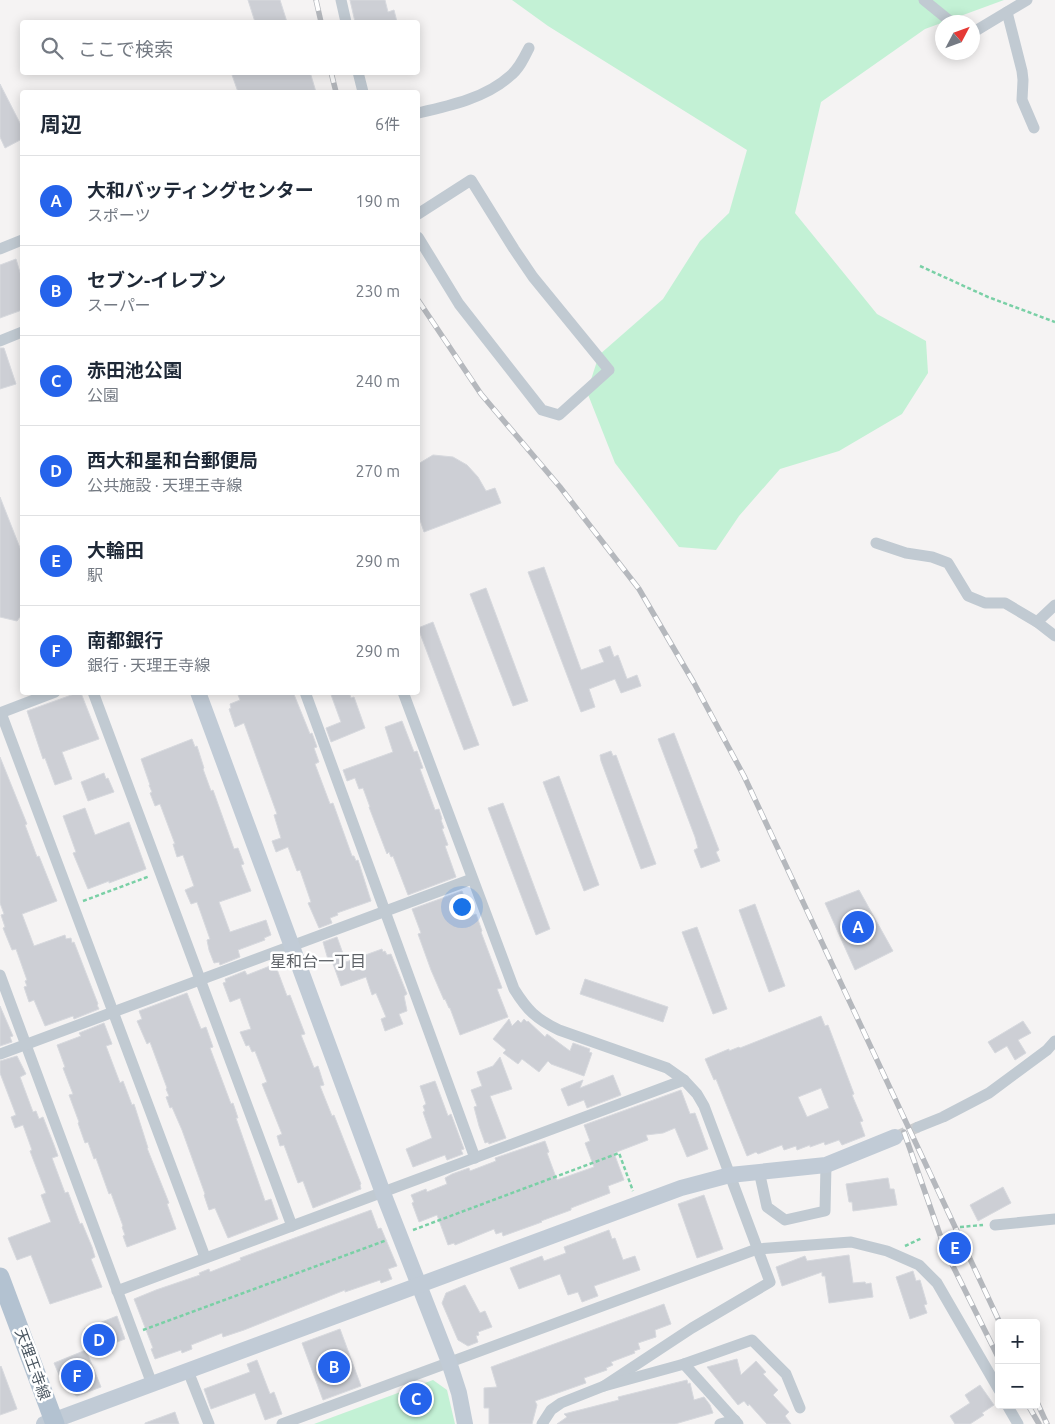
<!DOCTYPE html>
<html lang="ja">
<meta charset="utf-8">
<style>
:root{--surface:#fff;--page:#f2f2f3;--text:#1f2937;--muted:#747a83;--line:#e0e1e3;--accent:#2563eb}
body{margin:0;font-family:Ubuntu,"Noto Sans JP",sans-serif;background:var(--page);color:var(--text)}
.controls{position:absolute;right:15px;bottom:15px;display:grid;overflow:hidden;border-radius:5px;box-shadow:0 2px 12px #0003}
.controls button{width:45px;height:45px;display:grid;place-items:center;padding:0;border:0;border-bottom:1px solid var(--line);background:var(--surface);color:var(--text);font:25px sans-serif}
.compass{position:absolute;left:935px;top:15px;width:45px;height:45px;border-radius:50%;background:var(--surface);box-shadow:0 2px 12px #0003;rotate:49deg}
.you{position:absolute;left:461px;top:906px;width:18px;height:18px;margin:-12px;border:4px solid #fff;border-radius:50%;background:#1a73e8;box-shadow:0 0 0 8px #1a73e833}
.badge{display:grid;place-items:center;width:32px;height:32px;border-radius:50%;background:var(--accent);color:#fff;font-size:16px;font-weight:700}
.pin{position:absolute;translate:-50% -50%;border:2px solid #fff;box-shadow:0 1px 5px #0006}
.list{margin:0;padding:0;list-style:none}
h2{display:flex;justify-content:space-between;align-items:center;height:65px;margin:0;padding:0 20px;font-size:21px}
h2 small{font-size:16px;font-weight:400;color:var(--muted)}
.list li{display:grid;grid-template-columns:32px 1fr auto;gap:15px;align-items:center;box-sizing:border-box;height:90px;padding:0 20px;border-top:1px solid var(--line)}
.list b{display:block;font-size:19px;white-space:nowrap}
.list p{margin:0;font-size:16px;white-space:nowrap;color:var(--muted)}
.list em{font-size:16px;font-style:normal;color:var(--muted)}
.icon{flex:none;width:28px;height:28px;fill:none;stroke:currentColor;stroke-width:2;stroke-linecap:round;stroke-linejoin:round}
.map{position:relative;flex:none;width:1055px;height:1424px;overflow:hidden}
.search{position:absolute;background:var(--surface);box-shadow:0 2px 12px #0003;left:20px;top:20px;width:400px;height:55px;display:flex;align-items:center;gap:12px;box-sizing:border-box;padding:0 18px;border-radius:5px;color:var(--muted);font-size:19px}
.panel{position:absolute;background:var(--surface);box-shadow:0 2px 12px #0003;left:20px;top:90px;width:400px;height:605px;border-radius:5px}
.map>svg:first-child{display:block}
.green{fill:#c3f1d5}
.building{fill:#cdcfd5;stroke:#d7d9de;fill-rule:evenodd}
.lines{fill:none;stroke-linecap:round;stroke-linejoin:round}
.street-tunnel{stroke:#caccce;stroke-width:11;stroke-dasharray:11 5.5;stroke-linecap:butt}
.path{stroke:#7ad0a6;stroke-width:2.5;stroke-dasharray:4 2.5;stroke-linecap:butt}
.street{stroke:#c1cad2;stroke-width:11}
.secondary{stroke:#c1cbd6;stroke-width:16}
.primary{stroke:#b3c2d1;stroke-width:19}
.rail-casing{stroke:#b5b8bd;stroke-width:5.5}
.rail{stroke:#fff;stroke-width:4;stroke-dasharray:11;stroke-linecap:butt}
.labels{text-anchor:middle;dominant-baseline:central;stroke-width:5;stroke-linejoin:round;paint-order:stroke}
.street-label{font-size:15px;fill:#4a5661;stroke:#fff}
.neighbourhood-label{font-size:16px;fill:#5f6368;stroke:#fff}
</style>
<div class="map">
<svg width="1055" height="1424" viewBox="0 0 1055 1424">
<rect width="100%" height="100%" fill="#f5f3f3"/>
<g class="green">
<path d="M512 0H1004L925 29 821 102 795 213 877 314 926 341 928 373 902 414 839 451 780 469 739 516 716 550 679 547 615 463 587 392 599 355 663 299 700 241 729 213 747 150 548 26Z"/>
<path d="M433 1380 447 1390 455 1424H314Z"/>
</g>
<g class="building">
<path d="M248 0H280L287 22H255Z"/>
<path d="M350 0H385L388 12 394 10 397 22H355Z"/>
<path d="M231 72H310L316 92H238Z"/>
<path d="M0 84 22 127V139L5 148 0 137Z"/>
<path d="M16 259 22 279V310L0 318V265Z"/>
<path d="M0 348H4L16 384 0 389Z"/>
<path d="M433 455 453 457 467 465 478 477 486 491 495 488 501 503 424 532 418 514V464Z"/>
<path d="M0 497 22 553V614L17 621 0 617Z"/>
<path d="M544 567 581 670 604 662 599 650 610 646 614 657 618 655 627 679 637 675 641 686 621 693 615 679 589 689 595 707 581 712 528 572Z"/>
<path d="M486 588 528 701 513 706 470 594Z"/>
<path d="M433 622 479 745 464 750 418 628Z"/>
<path d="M237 692H293L310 734 312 733 317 747 314 748 319 762 315 764 330 804 333 803 352 856H354L356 861 358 860 371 901 337 913 338 915 330 918 332 923 319 928 308 903 311 902 300 870 297 871 288 847 276 852 272 841 281 838 274 815 277 814 244 723 235 727 229 709 231 708 230 704 240 700Z"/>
<path d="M330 692H349L351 698 354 697 365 728 331 742 326 728 341 722Z"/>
<path d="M77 693V694L81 693 99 739 62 752 72 779 55 785 45 758 43 759 27 711Z"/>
<path d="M402 721 414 752 417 751 423 768 420 769 435 810 439 809 442 819 441 820 444 828 442 829 448 845 445 846 456 877 408 895 393 856 391 857 389 852 387 854 369 807H370L363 788 359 789 355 778 347 781 343 770 393 752 385 727Z"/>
<path d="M674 733 719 850 716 852 720 861 701 868 694 850 698 848 695 837 658 739Z"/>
<path d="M192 739 195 747 197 746 204 768 203 769 211 791 213 790 234 849 238 848 244 864 241 865 251 891 219 902 230 932 266 920 271 935 264 938 265 940 238 950 240 957 220 965 219 962 214 963 209 950 207 940 210 939 197 902 191 904 185 890 194 886 183 855 177 857 173 844H175L160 804 155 806 150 793 152 792 149 785H150L141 759Z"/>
<path d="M611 751 613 756 616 755 656 864 641 869 601 761 600 755Z"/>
<path d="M0 757 27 824 25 825 37 857 39 856 57 901 22 914 34 946 65 935 66 939 71 938 72 943 74 942 98 1004 97 1005 99 1009 74 1019 73 1016 45 1026 34 1000 29 1002 24 987 27 986 25 981 27 980 16 949 12 950 3 928 5 927 1 915 4 914 0 903Z"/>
<path d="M104 773 106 779 108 778 114 792 88 801 81 782Z"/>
<path d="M559 776 599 885 584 891 543 782Z"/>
<path d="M503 803 550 929 536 935 488 808Z"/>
<path d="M85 808 95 835 129 822 146 869 109 883V881L88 889 73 853 76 852 63 816Z"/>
<path d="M859 890 893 951 855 970 825 903Z"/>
<path d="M462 891 471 916 476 914 482 931 481 932 502 988 497 989 508 1017 460 1035 450 1008H449L445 999 444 1000 431 970 418 934 421 933 412 909Z"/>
<path d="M755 904 785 986 769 992 739 910Z"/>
<path d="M697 927 727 1009 713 1014 682 932Z"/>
<path d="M337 937 346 962 382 949 383 952 385 951 387 955 391 954 407 994 404 996 407 1011 399 1014 403 1024 385 1031 381 1019 386 1017 376 993 372 995 366 977 341 986 332 961 329 963 323 942Z"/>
<path d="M275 964 287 996 290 995 305 1034 301 1035 314 1068 318 1066 324 1085 320 1086 332 1116 334 1115 361 1184 360 1185 361 1189 313 1208 303 1181 298 1183 284 1145 280 1146 277 1136 282 1134 262 1084 267 1082 255 1051 252 1052 249 1045 246 1046 240 1032 251 1029 240 998 230 1002 223 983 226 982 225 979 245 971 247 975Z"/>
<path d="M585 979 668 1007 663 1022 580 994Z"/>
<path d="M187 993 201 1029 206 1027 213 1047 210 1048 231 1104 233 1103 238 1118H236L265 1201 271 1199 278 1219 228 1238 215 1208 209 1210 204 1195 205 1194 182 1130 172 1107 170 1108 166 1097 169 1096 166 1089 167 1088 150 1042 147 1044 137 1021 142 1019 139 1011Z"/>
<path d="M0 1006 13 1036 10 1037 12 1042 0 1046Z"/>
<path d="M821 1016 825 1026 828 1025 854 1094 852 1095 863 1121 860 1122 865 1136 842 1145 839 1140 825 1145 824 1142 810 1147V1145L797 1150 796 1146 784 1150 782 1145 758 1154 756 1152 747 1156 716 1079 714 1080 705 1059 729 1049V1051L739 1047 740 1048ZM821 1088 829 1108 807 1117 798 1097Z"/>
<path d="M509 1019 512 1026 518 1020 521 1023 524 1019 527 1022 528 1021 545 1037 547 1034 570 1051 573 1043 590 1049 589 1052 592 1053 584 1076 551 1064 548 1061 539 1072 522 1059 518 1064 503 1053 506 1050 493 1039Z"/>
<path d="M1023 1021 1031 1033 1018 1040 1026 1053 1015 1060 1007 1046 995 1053 988 1042Z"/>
<path d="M104 1023 112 1044 106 1046 120 1083 123 1081 132 1105 134 1104 148 1148H147L169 1203 167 1204 176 1229 127 1247 123 1236 125 1235 122 1227 123 1226 111 1193 109 1194 96 1158 94 1159 88 1142 85 1143 78 1123 79 1122 69 1095 73 1094 63 1068 65 1067 57 1045 81 1036 79 1033Z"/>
<path d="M17 1056 26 1074 20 1077 33 1112 36 1111 39 1119 43 1117 54 1145 58 1156 52 1158 65 1193 68 1192 80 1224 82 1223 92 1247 95 1257 91 1259 102 1287 50 1304 31 1255 17 1260 8 1238 51 1222 41 1195 46 1193 30 1151 32 1150 23 1125 15 1128 11 1117 16 1115 0 1073V1061Z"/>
<path d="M500 1057 512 1089 490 1096 506 1138 489 1144 488 1142 485 1143 479 1126 474 1107 477 1106 471 1090 482 1086 477 1072 493 1066Z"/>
<path d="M613 1075 621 1095 587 1108 584 1100 568 1106 561 1089 583 1080 580 1088Z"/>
<path d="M435 1081 448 1116 451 1114 464 1149 461 1150 463 1154 447 1160 445 1155 413 1167 406 1149 432 1138 423 1112 425 1111 423 1106 426 1104 420 1086Z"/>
<path d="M681 1090 690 1114 695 1113 708 1149 687 1157 675 1128 663 1133 646 1135 648 1140 614 1153 624 1180 608 1186 610 1193 571 1208V1210L541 1221 542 1222 503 1236 502 1232 496 1234 494 1229 455 1245 454 1243 448 1245 437 1215 419 1222 412 1203 414 1202 411 1195 426 1189 427 1192 447 1184 445 1178 452 1174 469 1168 470 1171 496 1161 495 1158 545 1141 549 1152 547 1153 557 1180 594 1167 585 1143 590 1141 584 1125Z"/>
<path d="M888 1178 890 1189H894L897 1205 853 1211 852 1202H849L846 1184Z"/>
<path d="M1003 1187 1011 1203 978 1221 970 1205Z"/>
<path d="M704 1195 723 1249 697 1258 678 1204Z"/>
<path d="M371 1210 378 1229 381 1228 397 1266 388 1269 392 1279 381 1283 380 1280 345 1292V1290L244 1330 223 1337 222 1333 191 1345 192 1349 182 1353 181 1350 155 1359 151 1349 153 1348 134 1299 156 1290 200 1275 199 1273 209 1269 210 1272 241 1260 240 1258Z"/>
<path d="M609 1230 612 1239 615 1238 623 1260 635 1256 640 1270 594 1286 598 1296 582 1302 578 1292 568 1295 560 1274 519 1289 510 1268 542 1256 544 1261 566 1253 564 1247Z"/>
<path d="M849 1255 853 1283 865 1282 866 1284 871 1283 873 1297 829 1303 825 1276H822V1272L782 1286 776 1267 805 1256 807 1261Z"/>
<path d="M913 1271 916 1281 920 1280 927 1304 924 1305 927 1313 910 1319 896 1277Z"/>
<path d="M465 1285 480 1313 485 1311 492 1327 478 1332 479 1335 476 1336 478 1342 468 1346 458 1340 442 1303 446 1293Z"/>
<path d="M664 1304 671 1324 655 1330 656 1337 638 1343 640 1349 634 1351 635 1353 611 1362 613 1365 606 1368 607 1370 584 1378 586 1383 535 1401 537 1405 532 1424H489V1408H484V1388L497 1387 491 1367Z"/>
<path d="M117 1316 125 1339 93 1351 84 1329Z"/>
<path d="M340 1329 361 1386 323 1400 302 1343Z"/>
<path d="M86 1350 101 1387 77 1396 65 1389 54 1363Z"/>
<path d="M737 1359 741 1375 756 1361 766 1372 763 1374 778 1390 773 1395 789 1412 785 1416 791 1424H767L749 1404 748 1406 744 1401 738 1405 707 1367Z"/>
<path d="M257 1360 270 1394 274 1392 282 1414 265 1420 255 1393 211 1409 204 1389 250 1372 247 1364Z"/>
<path d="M1 1366 17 1409 0 1415V1367Z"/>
<path d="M687 1380 688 1384 690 1383 694 1400 704 1397 710 1405 713 1413 675 1424H557L567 1417 564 1414 619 1400 618 1397Z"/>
<path d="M980 1385 994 1405 982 1413 984 1415 970 1424H955L950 1416 970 1403 965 1395Z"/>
<path d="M175 1412 179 1424H145V1423Z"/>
</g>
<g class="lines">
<path class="street-tunnel" d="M895 1137 918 1127"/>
<g class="path">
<path d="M920 266 988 297 1055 322"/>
<path d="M83 901 150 876"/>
<path d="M960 1227 983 1225"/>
<path d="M413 1230 619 1153 633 1191"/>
<path d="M905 1246 922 1238"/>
<path d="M143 1330 387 1240"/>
</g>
<g class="street">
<path d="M341 0 346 22"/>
<path d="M924 0 951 22"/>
<path d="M1007 12 1022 71 1023 80 1022 100 1034 128"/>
<path d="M972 33 1027 0"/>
<path d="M358 72 363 92"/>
<path d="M418 113C449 106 486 98 510 76 519 69 524 58 529 48"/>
<path d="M418 214 471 180 514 249 533 277 609 370 559 415 542 410 459 304 418 237"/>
<path d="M0 249 22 240"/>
<path d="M0 341 22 332"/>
<path d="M876 543 906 553 932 557 948 563 968 596 985 603H1005L1037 622 1055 636"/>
<path d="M1037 622 1055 605"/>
<path d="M93 692 292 1226"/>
<path d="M305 692 475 1158"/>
<path d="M403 692 514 989C527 1010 536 1019 559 1030L667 1068 684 1080 697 1094 704 1106 770 1282 692 1328 604 1386"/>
<path d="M0 713 55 692"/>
<path d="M1 713 205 1257"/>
<path d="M0 975 152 1384"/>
<path d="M0 1054 472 879"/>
<path d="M918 1127 943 1117 989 1093 1047 1050 1055 1041"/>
<path d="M759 1171 767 1207 785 1220 825 1211 826 1165"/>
<path d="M995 1225 1055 1219"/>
<path d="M117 1291 684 1080"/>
<path d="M684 1364 738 1424"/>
<path d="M188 1371 209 1424"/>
<path d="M1007 1405 1018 1424"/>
<path d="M282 1424 757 1249 851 1242 887 1251 919 1265 937 1283 999 1390"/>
<path d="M542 1424 551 1410 561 1403 604 1386 684 1364 752 1340 786 1374 800 1408"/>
<path d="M720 1424 735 1420"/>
</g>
<g class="secondary">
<path d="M198 692 383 1193 449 1362 459 1393 465 1424"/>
<path d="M44 1424 681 1188 730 1175 826 1165 895 1137"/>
</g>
<path class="primary" d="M0 1277 55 1424"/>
<defs>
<g id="rail">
<path d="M316 0 321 22"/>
<path d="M331 72 336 92"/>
<path d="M418 300 481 394 560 487 639 589 694 683 744 776 1000 1323"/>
<path d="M904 1132 946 1252 999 1359"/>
<path d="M1036 1400 1047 1424"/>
<path d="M1028 1405 1039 1424"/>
</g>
</defs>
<use href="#rail" class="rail-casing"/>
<use href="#rail" class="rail"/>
</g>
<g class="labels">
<g class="street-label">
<text transform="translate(33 1364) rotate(70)">天理王寺線</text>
</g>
<g class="neighbourhood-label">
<text x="318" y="961">星和台一丁目</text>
</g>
</g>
</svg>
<div class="controls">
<button>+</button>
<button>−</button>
</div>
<svg class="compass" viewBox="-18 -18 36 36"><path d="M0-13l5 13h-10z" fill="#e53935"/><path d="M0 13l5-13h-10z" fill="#747a83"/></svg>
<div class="you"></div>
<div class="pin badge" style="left:858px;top:927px">A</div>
<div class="pin badge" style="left:334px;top:1367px">B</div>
<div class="pin badge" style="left:416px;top:1399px">C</div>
<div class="pin badge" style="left:99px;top:1340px">D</div>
<div class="pin badge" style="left:955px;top:1248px">E</div>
<div class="pin badge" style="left:77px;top:1376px">F</div>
<div class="search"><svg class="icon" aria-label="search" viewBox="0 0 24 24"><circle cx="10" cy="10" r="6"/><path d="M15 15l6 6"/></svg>ここで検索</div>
<section class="panel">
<h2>周辺<small>6件</small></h2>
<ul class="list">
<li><span class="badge">A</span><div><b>大和バッティングセンター</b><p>スポーツ</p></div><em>190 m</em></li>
<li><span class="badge">B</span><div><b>セブン-イレブン</b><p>スーパー</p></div><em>230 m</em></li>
<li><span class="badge">C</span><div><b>赤田池公園</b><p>公園</p></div><em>240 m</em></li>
<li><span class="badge">D</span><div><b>西大和星和台郵便局</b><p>公共施設 · 天理王寺線</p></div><em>270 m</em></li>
<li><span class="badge">E</span><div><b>大輪田</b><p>駅</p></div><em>290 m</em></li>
<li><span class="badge">F</span><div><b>南都銀行</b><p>銀行 · 天理王寺線</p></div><em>290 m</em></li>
</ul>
</section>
</div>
